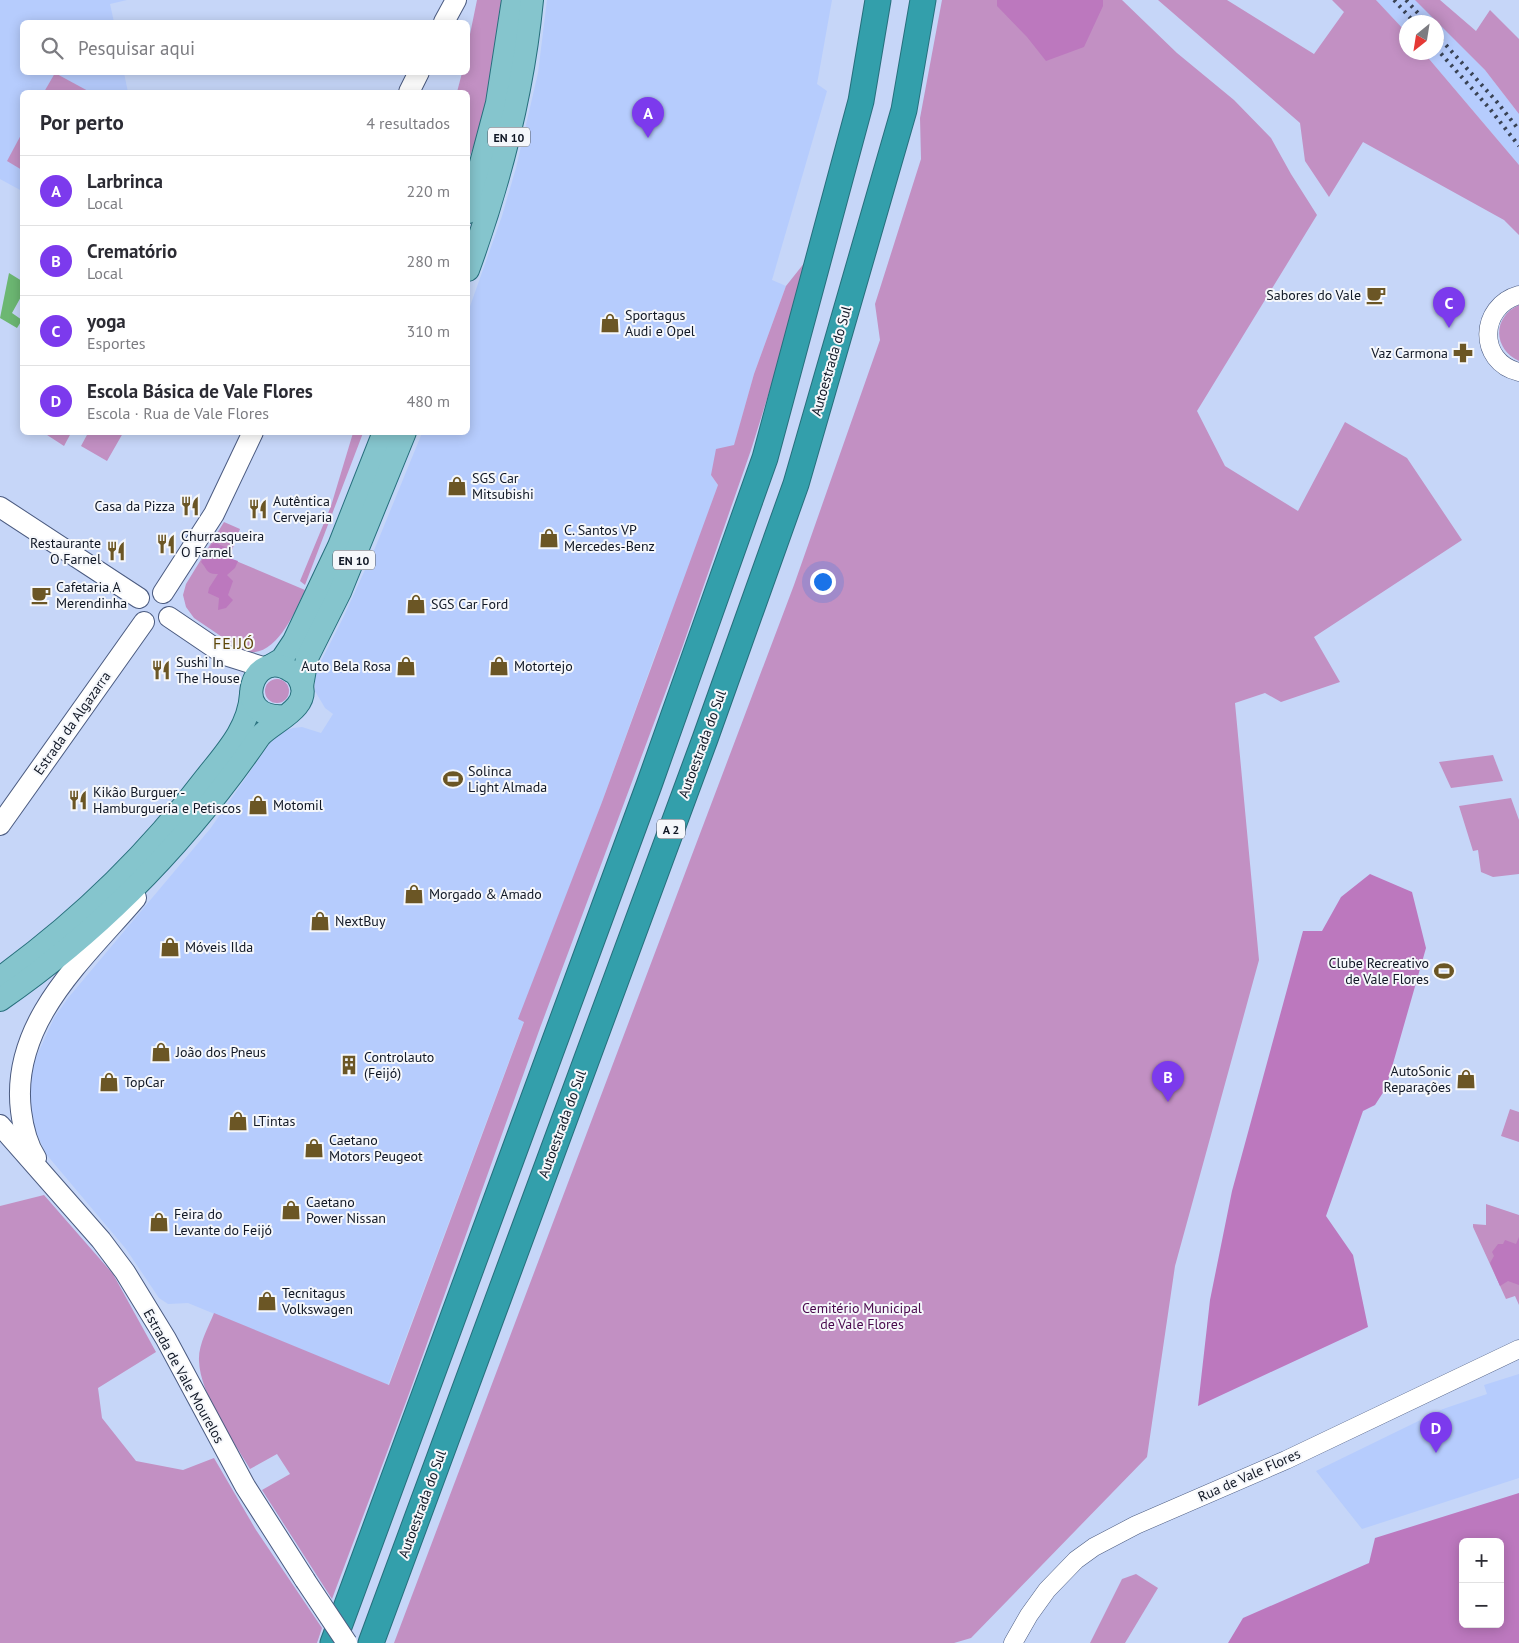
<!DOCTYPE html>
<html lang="pt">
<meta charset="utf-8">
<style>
:root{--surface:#fff;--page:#f2f2f3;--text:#2b2b33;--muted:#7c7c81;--line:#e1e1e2;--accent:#7c3aed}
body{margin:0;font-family:"PT Sans",sans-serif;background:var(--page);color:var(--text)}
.controls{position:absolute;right:15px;bottom:15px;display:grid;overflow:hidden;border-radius:8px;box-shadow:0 2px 12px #0003}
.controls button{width:45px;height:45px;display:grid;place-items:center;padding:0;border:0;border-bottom:1px solid var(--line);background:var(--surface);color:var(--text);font:25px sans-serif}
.compass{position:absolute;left:1399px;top:15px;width:45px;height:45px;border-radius:50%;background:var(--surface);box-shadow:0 2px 12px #0003;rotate:210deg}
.you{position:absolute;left:822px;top:581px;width:18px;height:18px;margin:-12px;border:4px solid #fff;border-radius:50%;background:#1a73e8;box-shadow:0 0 0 8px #1a73e833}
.badge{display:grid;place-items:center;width:32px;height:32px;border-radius:50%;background:var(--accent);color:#fff;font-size:16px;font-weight:700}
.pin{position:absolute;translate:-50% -41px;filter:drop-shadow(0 1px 2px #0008)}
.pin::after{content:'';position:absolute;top:26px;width:18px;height:15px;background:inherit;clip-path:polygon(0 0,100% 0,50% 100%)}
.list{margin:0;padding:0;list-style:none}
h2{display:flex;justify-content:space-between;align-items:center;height:65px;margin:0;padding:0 20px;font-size:21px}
h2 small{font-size:16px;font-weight:400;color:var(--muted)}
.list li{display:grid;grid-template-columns:32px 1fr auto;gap:15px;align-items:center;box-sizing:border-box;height:70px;padding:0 20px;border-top:1px solid var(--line)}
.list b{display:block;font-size:19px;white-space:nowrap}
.list p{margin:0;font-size:16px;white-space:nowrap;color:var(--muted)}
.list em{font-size:16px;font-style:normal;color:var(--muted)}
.icon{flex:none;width:28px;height:28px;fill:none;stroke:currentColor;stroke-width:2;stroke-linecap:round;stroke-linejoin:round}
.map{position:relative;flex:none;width:1519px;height:1643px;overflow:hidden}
.search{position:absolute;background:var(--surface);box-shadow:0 2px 12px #0003;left:20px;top:20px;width:450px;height:55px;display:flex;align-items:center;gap:12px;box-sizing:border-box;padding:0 18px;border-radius:8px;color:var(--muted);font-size:19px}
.panel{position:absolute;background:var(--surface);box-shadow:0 2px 12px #0003;left:20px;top:90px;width:450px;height:345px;border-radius:8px}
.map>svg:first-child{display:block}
.built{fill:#b6ccfd}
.green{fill:#c290c3}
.forest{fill:#bc78be;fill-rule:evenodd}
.water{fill:#6cb772}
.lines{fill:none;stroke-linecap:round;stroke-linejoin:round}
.tertiary-casing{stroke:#4b5b80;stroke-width:19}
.secondary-casing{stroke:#4b5b80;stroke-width:22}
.primary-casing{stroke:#276f7c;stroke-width:24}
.motorway-casing{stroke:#276f7c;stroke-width:27}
.tertiary{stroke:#fff;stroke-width:18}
.secondary{stroke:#fff;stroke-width:20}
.primary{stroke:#85c5cd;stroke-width:22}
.motorway{stroke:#339fab;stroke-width:25}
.rail{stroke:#394254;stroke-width:4;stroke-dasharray:2.5 5;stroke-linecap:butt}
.secondary-bridge-casing{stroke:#4b5b80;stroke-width:22;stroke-linecap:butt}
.secondary-bridge{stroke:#fff;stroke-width:20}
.labels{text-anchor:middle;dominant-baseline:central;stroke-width:4;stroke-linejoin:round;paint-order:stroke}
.shield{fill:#f5f7fb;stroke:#555a65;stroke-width:1}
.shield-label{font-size:12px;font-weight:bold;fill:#101725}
.poi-label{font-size:14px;fill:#101725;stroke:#f5f7fb;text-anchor:start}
.street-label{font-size:14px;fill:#101725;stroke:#f5f7fb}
.park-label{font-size:14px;fill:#48084c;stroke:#f5f7fb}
.quarter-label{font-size:16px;letter-spacing:1px;fill:#5e4709;stroke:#f5f7fb}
</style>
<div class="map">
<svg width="1519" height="1643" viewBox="0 0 1519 1643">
<rect width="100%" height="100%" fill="#c6d6f8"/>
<g class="built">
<path d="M0 0H127L110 4 114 22H22V72L124 73 128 92H22V191L0 179Z"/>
<path d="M547 0H832L817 84 827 91 772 280 786 286 754 374 734 446 711 475 718 485 678 598 660 641 602 802 519 1019 524 1021 388 1385 188 1303 168 1304 159 1298 126 1249 46 1154 36 1132 29 1105 33 1064 54 1018 68 998 210 829 270 743 284 731 293 728 302 727 321 733 333 714 325 708 315 691V673L343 618 375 548 422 433 468 432V312L502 216 516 168 538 73Z"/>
<path d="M1376 0H1416L1485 70 1519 114V165L1424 53 1436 52V22H1406V32Z"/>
<path d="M1519 1374V1478L1362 1529 1316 1471 1443 1409 1487 1394 1484 1385Z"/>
</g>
<g class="green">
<path d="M477 0H501V14L482 124 468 161V92H457L462 73 468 72V44Z"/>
<path d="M942 0H1122L1177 53 1234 100 1271 138 1291 174 1317 215 1197 411 1225 466 1298 511 1345 422 1407 458 1462 540 1314 637 1340 682 1281 702 1265 693 1235 703 1259 960 1175 1266 1147 1457 971 1638 954 1643H394L794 585 880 340 875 304 921 159 920 118Z"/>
<path d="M1158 0H1227L1314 54 1344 12 1332 0H1376L1406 32V52L1424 53 1519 165V235L1504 220 1363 142 1329 197 1305 161 1300 123Z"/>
<path d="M1415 0H1440L1476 31 1490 10 1519 39V114L1485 70Z"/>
<path d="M55 73 90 92H44Z"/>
<path d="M22 133V170L7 161Z"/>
<path d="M813 252 751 450 682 648 540 1028 410 1391 332 1599 262 1490 290 1474 277 1454 250 1469C233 1440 200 1394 199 1361 198 1345 208 1328 214 1313L389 1385 524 1022 518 1019 602 802 718 485 711 475 716 449 734 445 754 374 786 286Z"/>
<path d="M1519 305V361C1493 349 1492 317 1519 305Z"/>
<path d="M44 433H71L64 446Z"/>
<path d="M88 433V432L123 433 107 461 81 446Z"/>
<path d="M353 433H363L305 585 300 581 331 506Z"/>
<path d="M224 522 240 529 229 558 305 590C293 616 271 671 232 646L231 643 194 618 186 607 183 595 186 584Z"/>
<circle cx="277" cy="691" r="12"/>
<path d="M1493 755 1503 781 1451 788 1439 762Z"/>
<path d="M1511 798 1519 820V874L1493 877 1481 872 1478 850 1473 851 1459 806Z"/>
<path d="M1510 1109 1519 1112V1142L1501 1136Z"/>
<path d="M44 1195 113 1274 156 1352 98 1388 102 1418 136 1461 183 1470 214 1458 256 1530 322 1628 317 1643H0V1206Z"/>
<path d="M1486 1204 1519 1215V1305L1515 1296 1506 1299 1473 1227V1224L1486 1225Z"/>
<path d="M1136 1574 1158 1588 1125 1643H1090L1122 1579Z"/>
</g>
<g class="forest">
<path d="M997 0H1103V6L1084 47 1046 61 1027 37 997 6Z"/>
<path d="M216 543 227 548 229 558 238 561 235 568 227 575 233 581 228 595 233 600 226 608 218 610 219 598 208 593 209 588 218 574C206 575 207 568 201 562L212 544Z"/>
<path d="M1370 874 1412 892 1426 948 1386 1088 1375 1105 1363 1111 1326 1216 1353 1255 1368 1327 1198 1406 1210 1300 1232 1191 1303 931H1322L1341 897Z"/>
<path d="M1519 1237V1285L1508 1281 1500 1286 1490 1263 1494 1256 1492 1252 1498 1244H1503L1505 1240 1516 1244Z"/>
<path d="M1519 1493V1643H1228L1243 1618 1369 1563 1375 1538ZM1463 1542H1500V1624H1463Z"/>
</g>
<path class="water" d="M9 273 22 281V295L12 313 22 320 17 328 0 318Z"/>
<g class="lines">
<defs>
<g id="tertiary">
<path d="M1519 295C1479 306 1477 362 1519 372"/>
<path d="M1013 1643 1029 1615 1047 1590 1076 1560 1094 1547 1136 1525 1286 1460 1519 1349"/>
</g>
<g id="secondary">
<path d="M444 22 456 0"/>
<path d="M409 92 419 72"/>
<path d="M0 507 139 598"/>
<path d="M163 593 214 514 253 432"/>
<path d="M169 617 225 655 266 668"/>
<path d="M0 825 144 622"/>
<path d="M0 1125 101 1240 125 1272 166 1339 245 1486 305 1580"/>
<path d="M36 1158C27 1144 23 1127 21 1111 10 1022 84 959 136 898"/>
</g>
<g id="primary">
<path d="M468 212 497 103 513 0"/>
<path d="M468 270C500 182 523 93 532 0"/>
<path d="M270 666 282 659 294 641 339 546 384 432"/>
<path d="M302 686 307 658 340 592 405 432"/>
<path d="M0 978C79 921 148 854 207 776 227 751 249 727 251 694"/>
<path d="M0 1000C103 929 189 839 260 736 274 721 311 708 301 683 299 678 296 673 291 671 252 645 229 720 284 716"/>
</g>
<g id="motorway">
<path d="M333 1643 649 785 765 458 861 101 878 0"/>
<path d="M371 1643 705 739 796 484 904 110 923 0"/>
</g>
</defs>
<use href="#tertiary" class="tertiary-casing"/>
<use href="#secondary" class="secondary-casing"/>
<use href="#primary" class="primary-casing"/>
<use href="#motorway" class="motorway-casing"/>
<use href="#tertiary" class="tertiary"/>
<use href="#secondary" class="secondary"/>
<use href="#primary" class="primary"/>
<use href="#motorway" class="motorway"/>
<g class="rail">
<path d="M1394 0 1414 22"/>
<path d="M1406 0 1426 22"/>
<path d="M1436 34 1497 102 1519 130"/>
<path d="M1436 48 1490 109 1519 146"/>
</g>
<defs>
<path id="secondary-bridge" d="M305 1580 347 1643"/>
</defs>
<use href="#secondary-bridge" class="secondary-bridge-casing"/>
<use href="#secondary-bridge" class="secondary-bridge"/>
</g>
<defs>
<symbol id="cafe-bare" viewBox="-9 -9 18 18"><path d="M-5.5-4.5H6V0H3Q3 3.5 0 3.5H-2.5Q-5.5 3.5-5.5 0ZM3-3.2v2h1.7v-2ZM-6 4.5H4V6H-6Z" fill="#6b5625" stroke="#f5f7fb" stroke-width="2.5" paint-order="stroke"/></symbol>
<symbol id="shop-bare" viewBox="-9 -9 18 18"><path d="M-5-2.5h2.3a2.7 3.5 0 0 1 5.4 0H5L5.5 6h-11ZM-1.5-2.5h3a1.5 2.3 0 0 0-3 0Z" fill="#6b5625" stroke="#f5f7fb" stroke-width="2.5" paint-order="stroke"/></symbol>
<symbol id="pharmacy-bare" viewBox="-9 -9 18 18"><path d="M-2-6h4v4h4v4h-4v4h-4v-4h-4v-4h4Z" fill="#6b5625" stroke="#f5f7fb" stroke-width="2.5" paint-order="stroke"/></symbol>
<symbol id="restaurant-bare" viewBox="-9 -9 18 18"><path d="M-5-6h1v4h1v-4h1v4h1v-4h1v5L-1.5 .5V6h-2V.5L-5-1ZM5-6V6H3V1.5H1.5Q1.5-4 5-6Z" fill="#6b5625" stroke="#f5f7fb" stroke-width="2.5" paint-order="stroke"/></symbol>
<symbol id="stadium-bare" viewBox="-9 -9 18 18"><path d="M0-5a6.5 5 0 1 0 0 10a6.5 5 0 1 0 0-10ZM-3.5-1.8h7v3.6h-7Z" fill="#6b5625" stroke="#f5f7fb" stroke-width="2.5" paint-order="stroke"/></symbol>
<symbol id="building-bare" viewBox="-9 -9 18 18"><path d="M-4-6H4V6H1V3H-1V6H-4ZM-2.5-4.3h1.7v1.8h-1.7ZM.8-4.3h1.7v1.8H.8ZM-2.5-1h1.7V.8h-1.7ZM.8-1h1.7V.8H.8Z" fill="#6b5625" stroke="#f5f7fb" stroke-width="2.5" paint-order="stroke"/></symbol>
</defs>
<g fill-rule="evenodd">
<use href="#cafe-bare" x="1362" y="281" width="28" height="28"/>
<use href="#shop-bare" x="596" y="309" width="28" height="28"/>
<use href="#pharmacy-bare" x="1449" y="339" width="28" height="28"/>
<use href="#shop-bare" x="443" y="472" width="28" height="28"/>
<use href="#restaurant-bare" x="176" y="492" width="28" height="28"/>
<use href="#restaurant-bare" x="244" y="495" width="28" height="28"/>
<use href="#shop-bare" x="535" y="524" width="28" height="28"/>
<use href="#restaurant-bare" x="152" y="530" width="28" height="28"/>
<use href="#restaurant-bare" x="102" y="537" width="28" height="28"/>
<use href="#cafe-bare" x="27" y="581" width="28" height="28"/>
<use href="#shop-bare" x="402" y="590" width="28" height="28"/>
<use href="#shop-bare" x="392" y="652" width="28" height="28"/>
<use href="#shop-bare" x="485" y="652" width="28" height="28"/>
<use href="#restaurant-bare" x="147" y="656" width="28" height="28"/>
<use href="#stadium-bare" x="439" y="765" width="28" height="28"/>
<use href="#restaurant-bare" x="64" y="786" width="28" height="28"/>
<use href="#shop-bare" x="244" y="791" width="28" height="28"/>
<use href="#shop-bare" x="400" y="880" width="28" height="28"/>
<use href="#shop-bare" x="306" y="907" width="28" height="28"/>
<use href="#shop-bare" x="156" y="933" width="28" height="28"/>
<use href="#stadium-bare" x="1430" y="957" width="28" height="28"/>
<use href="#shop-bare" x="147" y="1038" width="28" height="28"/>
<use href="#building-bare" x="335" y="1051" width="28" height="28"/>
<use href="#shop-bare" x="1452" y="1065" width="28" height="28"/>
<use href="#shop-bare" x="95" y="1068" width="28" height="28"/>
<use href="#shop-bare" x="224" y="1107" width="28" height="28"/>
<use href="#shop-bare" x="300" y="1134" width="28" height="28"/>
<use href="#shop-bare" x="277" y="1196" width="28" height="28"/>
<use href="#shop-bare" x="145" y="1208" width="28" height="28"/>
<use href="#shop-bare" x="253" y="1287" width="28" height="28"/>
</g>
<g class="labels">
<g class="shield">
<rect x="488" y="127.5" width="42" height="19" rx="4"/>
<rect x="333" y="550.5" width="42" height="19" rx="4"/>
<rect x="657" y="819.5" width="28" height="19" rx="4"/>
</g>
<g class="shield-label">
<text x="509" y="137">EN 10</text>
<text x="354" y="560">EN 10</text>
<text x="671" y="829">A 2</text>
</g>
<g class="poi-label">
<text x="1361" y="295" text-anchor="end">Sabores do Vale</text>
<text x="625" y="315">Sportagus<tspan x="625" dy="16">Audi e Opel</tspan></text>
<text x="1448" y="353" text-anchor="end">Vaz Carmona</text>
<text x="472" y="478">SGS Car<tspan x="472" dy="16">Mitsubishi</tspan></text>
<text x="273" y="501">Autêntica<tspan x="273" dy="16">Cervejaria</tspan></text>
<text x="175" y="506" text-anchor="end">Casa da Pizza</text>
<text x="564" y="530">C. Santos VP<tspan x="564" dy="16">Mercedes-Benz</tspan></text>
<text x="181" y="536">Churrasqueira<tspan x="181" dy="16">O Farnel</tspan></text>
<text x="101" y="543" text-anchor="end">Restaurante<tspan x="101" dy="16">O Farnel</tspan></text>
<text x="56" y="587">Cafetaria A<tspan x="56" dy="16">Merendinha</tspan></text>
<text x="431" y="604">SGS Car Ford</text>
<text x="176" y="662">Sushi In<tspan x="176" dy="16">The House</tspan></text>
<text x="391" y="666" text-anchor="end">Auto Bela Rosa</text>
<text x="514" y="666">Motortejo</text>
<text x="468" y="771">Solinca<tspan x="468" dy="16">Light Almada</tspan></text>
<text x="93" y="792">Kikão Burguer -<tspan x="93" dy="16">Hamburgueria e Petiscos</tspan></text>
<text x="273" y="805">Motomil</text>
<text x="429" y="894">Morgado &amp; Amado</text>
<text x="335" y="921">NextBuy</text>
<text x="185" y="947">Móveis Ilda</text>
<text x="1429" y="963" text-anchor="end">Clube Recreativo<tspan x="1429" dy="16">de Vale Flores</tspan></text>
<text x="176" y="1052">João dos Pneus</text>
<text x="364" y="1057">Controlauto<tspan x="364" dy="16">(Feijó)</tspan></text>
<text x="1451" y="1071" text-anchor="end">AutoSonic<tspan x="1451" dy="16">Reparações</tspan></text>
<text x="124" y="1082">TopCar</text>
<text x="253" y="1121">LTintas</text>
<text x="329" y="1140">Caetano<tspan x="329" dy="16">Motors Peugeot</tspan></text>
<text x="306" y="1202">Caetano<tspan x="306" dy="16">Power Nissan</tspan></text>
<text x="174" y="1214">Feira do<tspan x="174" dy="16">Levante do Feijó</tspan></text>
<text x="282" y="1293">Tecnitagus<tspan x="282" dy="16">Volkswagen</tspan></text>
</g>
<g class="street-label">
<text transform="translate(831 361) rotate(-74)">Autoestrada do Sul</text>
<text transform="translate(72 723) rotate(-55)">Estrada da Algazarra</text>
<text transform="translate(702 744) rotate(-70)">Autoestrada do Sul</text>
<text transform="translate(562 1124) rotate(-70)">Autoestrada do Sul</text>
<text transform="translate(184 1376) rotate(61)">Estrada de Vale Mourelos</text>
<text transform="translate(1249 1475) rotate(-24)">Rua de Vale Flores</text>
<text transform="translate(422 1504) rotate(-70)">Autoestrada do Sul</text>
</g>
<g class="park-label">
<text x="862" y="1308">Cemitério Municipal<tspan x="862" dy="16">de Vale Flores</tspan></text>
</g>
<g class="quarter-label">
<text x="234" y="643">FEIJÓ</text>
</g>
</g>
</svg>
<div class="controls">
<button>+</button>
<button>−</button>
</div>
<svg class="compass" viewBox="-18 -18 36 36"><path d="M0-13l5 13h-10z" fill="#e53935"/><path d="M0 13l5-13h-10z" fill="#7c7c81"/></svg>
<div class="you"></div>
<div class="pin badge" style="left:648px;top:138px">A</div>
<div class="pin badge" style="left:1168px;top:1102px">B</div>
<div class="pin badge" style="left:1449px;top:328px">C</div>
<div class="pin badge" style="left:1436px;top:1453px">D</div>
<div class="search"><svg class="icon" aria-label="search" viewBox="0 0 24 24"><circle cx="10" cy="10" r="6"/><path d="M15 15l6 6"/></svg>Pesquisar aqui</div>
<section class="panel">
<h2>Por perto<small>4 resultados</small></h2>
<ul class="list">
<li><span class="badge">A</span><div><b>Larbrinca</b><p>Local</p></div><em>220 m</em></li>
<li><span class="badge">B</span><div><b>Crematório</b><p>Local</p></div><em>280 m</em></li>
<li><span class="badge">C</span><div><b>yoga</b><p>Esportes</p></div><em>310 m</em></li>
<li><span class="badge">D</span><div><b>Escola Básica de Vale Flores</b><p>Escola · Rua de Vale Flores</p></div><em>480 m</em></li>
</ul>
</section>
</div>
